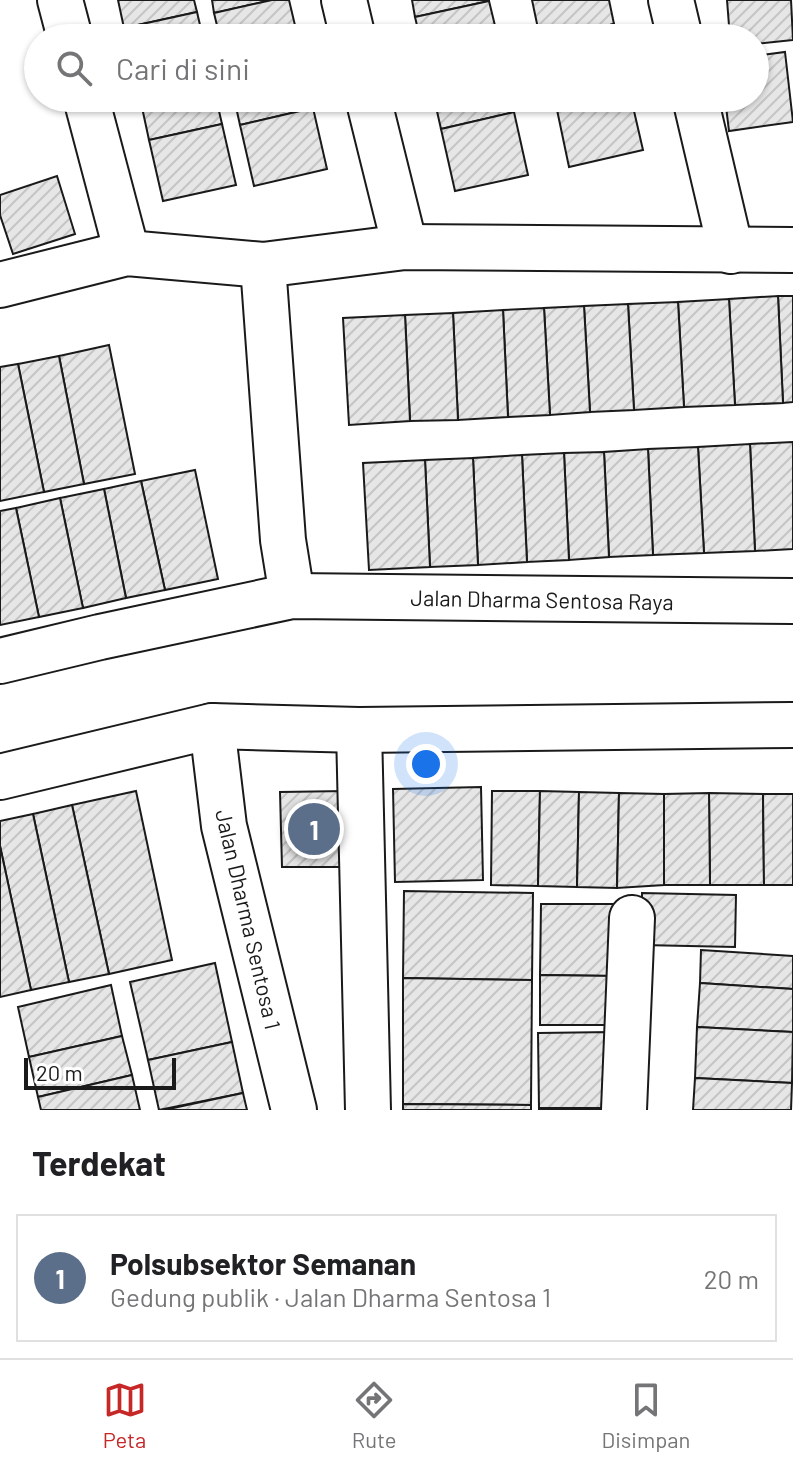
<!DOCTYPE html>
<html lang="id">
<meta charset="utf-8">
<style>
:root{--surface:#fff;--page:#f6f6f6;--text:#202124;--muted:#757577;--line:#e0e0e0;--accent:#c62828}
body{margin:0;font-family:Barlow,sans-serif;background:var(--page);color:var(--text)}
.scale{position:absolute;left:24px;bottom:20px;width:152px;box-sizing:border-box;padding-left:8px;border:4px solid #1a1a1a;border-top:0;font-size:22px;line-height:28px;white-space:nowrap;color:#1a1a1a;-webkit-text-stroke:6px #fff;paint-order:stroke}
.you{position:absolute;left:426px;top:764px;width:28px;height:28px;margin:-20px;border:6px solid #fff;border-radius:50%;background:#1a73e8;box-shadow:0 0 0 12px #1a73e833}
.badge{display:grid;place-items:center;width:52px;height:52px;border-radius:50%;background:var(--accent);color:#fff;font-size:26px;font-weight:700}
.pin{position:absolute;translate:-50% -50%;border:4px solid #fff;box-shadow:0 2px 8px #0006}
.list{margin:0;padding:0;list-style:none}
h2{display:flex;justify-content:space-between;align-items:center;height:104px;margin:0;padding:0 32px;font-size:34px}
h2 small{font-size:26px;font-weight:400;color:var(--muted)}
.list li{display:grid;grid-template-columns:52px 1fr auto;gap:24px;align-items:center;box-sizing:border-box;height:128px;margin:0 16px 16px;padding:0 16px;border:2px solid var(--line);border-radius:0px}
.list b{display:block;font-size:30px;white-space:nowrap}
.list p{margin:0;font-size:26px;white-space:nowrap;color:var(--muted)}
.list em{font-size:26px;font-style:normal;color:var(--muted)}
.icon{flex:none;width:44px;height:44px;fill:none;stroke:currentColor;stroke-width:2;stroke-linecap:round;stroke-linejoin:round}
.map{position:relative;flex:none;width:793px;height:1110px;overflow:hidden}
.search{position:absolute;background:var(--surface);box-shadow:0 2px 6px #0004;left:24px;right:24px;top:24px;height:88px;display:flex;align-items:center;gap:20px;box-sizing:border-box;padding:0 28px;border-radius:44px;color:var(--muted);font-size:30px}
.sheet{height:248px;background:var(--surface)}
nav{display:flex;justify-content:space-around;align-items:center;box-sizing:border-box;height:112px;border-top:2px solid var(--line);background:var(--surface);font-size:22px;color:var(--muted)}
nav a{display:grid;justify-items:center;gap:4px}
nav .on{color:var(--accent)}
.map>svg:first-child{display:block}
.building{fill:url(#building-hatch);stroke:#1a1a1a;stroke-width:2}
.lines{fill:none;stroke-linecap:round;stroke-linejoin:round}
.minor-casing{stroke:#1a1a1a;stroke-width:48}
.minor{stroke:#fff;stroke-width:44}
.labels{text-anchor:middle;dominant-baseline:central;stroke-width:6;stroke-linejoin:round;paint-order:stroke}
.street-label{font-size:22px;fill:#1a1a1a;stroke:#fff}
</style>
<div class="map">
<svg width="793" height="1110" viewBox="0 0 793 1110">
<defs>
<pattern id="building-hatch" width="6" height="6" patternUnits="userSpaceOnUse" patternTransform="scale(2)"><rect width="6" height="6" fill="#e6e6e6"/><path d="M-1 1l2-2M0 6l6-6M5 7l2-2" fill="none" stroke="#c5c5c5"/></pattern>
</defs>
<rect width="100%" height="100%" fill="#fff"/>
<g class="building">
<path d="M118 0H194L197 12 124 28Z"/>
<path d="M212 0H272L214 13Z"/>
<path d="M272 0H289L298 38H220L214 13Z"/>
<path d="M412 0H489V1L415 17Z"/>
<path d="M532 0H609L614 24 554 38H540Z"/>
<path d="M727 0H791L793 40 755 44V38H730Z"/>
<path d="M489 1 498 38H420L415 17Z"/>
<path d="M197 12 203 38H126L124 28Z"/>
<path d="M614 24 617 38H554Z"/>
<path d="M785 52 793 122 729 131 725 98H755V56Z"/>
<path d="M140 98H216L222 124 149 140Z"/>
<path d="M234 98H311L313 108 240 125Z"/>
<path d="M434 98H511L514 112 441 129Z"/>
<path d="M554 98H589L556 105Z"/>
<path d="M589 98H631L643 150 569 167 556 105Z"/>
<path d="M313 108 327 169 254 186 240 125Z"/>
<path d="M514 112 528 175 455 191 441 129Z"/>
<path d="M222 124 236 185 163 201 149 140Z"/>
<path d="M57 176 75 234 13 254 0 215V195Z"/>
<path d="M778 296H793V402L783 403Z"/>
<path d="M778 296 783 403 735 405 729 299Z"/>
<path d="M729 299 735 405 684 407 678 302Z"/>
<path d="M678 302 684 407 634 410 628 304Z"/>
<path d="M628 304 634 410 590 412 584 306Z"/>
<path d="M584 306 590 412 550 415 544 308Z"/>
<path d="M544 308 550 415 508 417 503 310Z"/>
<path d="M503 310 508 417 458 420 453 313Z"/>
<path d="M453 313 458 420 410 421 405 315Z"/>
<path d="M405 315 410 421 349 425 343 318Z"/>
<path d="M109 345 135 474 84 484 59 356Z"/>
<path d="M59 356 84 484 44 492 18 364Z"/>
<path d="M18 364 44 492 0 501V367Z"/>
<path d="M793 442V549L755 551 750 444Z"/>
<path d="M750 444 755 551 704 553 698 447Z"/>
<path d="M698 447 704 553 653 555 648 449Z"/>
<path d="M648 449 653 555 609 557 604 452Z"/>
<path d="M604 452 609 557 569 560 564 453Z"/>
<path d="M564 453 569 560 527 562 522 455Z"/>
<path d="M522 455 527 562 478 565 473 458Z"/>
<path d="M473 458 478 565 430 567 425 460Z"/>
<path d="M425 460 430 567 369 570 363 463Z"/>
<path d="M195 470 218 579 165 590 141 481Z"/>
<path d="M141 481 165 590 126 598 104 489Z"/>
<path d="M104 489 126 598 83 608 60 498Z"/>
<path d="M60 498 83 608 39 617 16 508Z"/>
<path d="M16 508 39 617 0 625V511Z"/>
<path d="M481 787 483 880 395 882 393 789Z"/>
<path d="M136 791 172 960 109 974 72 805Z"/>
<path d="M346 791 347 867H282L280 792Z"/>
<path d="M492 791H540L538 886 491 885Z"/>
<path d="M540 791 579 792 577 887 538 886Z"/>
<path d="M579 792 619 793 617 888 577 887Z"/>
<path d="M619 793 664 794V885L617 888Z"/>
<path d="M709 793 763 794 764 885H710Z"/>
<path d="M709 793 710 885H664V794Z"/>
<path d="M763 794H793V885H764Z"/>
<path d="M72 805 109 974 69 982 33 814Z"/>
<path d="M33 814 69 982 31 990 0 846V821Z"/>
<path d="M0 846 31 990 0 997Z"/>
<path d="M404 891 533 893 532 980 403 978Z"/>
<path d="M642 893 736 895 735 947 642 945Z"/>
<path d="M541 904H616V976L540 975Z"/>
<path d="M701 950 793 956V989L700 983Z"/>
<path d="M215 963 232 1042 148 1060 130 982Z"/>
<path d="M540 975 616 976 615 1025H540Z"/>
<path d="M403 978 532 980 531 1105 403 1104Z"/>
<path d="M700 983 793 989V1032L697 1027Z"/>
<path d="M111 985 122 1036 29 1057 18 1007Z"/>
<path d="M697 1027 793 1032 792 1083 695 1078Z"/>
<path d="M612 1032 613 1108H539L538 1033Z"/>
<path d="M122 1036 132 1075 38 1097 29 1057Z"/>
<path d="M232 1042 243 1093 159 1110 148 1060Z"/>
<path d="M132 1075 140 1110H41L38 1097Z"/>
<path d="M695 1078 792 1083 791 1110H693Z"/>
<path d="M243 1093 247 1110H164Z"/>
<path d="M403 1104 531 1105V1110H403Z"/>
<rect x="539" y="1108" width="74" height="2"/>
</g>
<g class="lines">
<defs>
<g id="minor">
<path d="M60 0 70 38"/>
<path d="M344 0 353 38"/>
<path d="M671 0 680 38"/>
<path d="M86 98 127 253"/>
<path d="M368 98 405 247"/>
<path d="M695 98 731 251"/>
<path d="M0 285 127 253 263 265"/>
<path d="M292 596 283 540 263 265 405 247 793 250"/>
<path d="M0 661 100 637 292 596 793 601"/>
<path d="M212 726 224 826 294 1110"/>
<path d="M359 730 368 1110"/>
<path d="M0 777 212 726 359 730 793 725"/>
<path d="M624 1110 632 918"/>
</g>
</defs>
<use href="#minor" class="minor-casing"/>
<use href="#minor" class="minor"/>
</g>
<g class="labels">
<g class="street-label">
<text transform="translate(542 599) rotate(1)">Jalan Dharma Sentosa Raya</text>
<text transform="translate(249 919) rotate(77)">Jalan Dharma Sentosa 1</text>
</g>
</g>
</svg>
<div class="scale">20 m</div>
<div class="you"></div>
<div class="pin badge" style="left:314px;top:829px;background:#5c6f8a">1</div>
<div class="search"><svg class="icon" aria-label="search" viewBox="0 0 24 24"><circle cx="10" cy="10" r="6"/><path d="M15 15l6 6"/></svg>Cari di sini</div>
</div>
<section class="sheet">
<h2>Terdekat<small></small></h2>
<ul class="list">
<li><span class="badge" style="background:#5c6f8a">1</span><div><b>Polsubsektor Semanan</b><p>Gedung publik · Jalan Dharma Sentosa 1</p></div><em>20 m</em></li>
</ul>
</section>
<nav>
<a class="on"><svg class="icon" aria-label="map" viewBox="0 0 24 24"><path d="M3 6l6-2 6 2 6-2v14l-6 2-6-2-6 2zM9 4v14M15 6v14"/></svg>Peta</a>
<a><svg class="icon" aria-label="directions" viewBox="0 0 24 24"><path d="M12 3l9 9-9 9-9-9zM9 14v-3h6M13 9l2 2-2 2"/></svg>Rute</a>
<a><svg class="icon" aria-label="saved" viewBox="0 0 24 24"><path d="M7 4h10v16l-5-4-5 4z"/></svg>Disimpan</a>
</nav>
